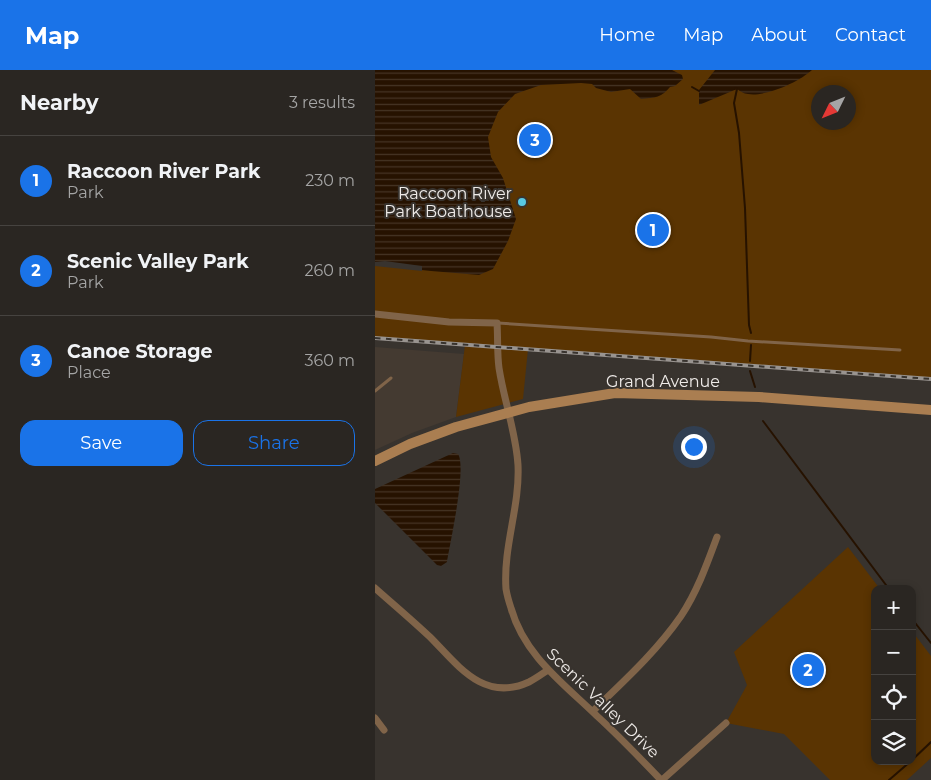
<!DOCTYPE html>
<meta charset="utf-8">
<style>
:root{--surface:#2a2622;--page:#322e2a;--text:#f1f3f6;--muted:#a5a5a5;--line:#464340;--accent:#1a73e8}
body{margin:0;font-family:Montserrat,sans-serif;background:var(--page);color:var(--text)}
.controls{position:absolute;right:15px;bottom:15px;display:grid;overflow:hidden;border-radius:10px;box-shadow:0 2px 8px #0003}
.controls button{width:45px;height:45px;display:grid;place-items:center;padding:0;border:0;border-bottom:1px solid var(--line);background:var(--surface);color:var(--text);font:25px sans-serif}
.compass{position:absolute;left:436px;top:15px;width:45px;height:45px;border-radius:50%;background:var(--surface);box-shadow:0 2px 8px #0003;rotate:227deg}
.you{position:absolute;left:318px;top:376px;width:18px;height:18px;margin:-12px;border:4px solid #fff;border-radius:50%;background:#1a73e8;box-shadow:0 0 0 8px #1a73e833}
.badge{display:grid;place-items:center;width:32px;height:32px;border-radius:50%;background:var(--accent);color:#fff;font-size:16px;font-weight:700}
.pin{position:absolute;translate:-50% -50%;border:2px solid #fff;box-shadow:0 1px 5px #0006}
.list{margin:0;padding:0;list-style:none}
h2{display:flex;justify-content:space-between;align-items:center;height:65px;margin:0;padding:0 20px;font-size:21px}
h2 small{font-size:16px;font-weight:400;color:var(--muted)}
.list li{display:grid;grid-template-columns:32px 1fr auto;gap:15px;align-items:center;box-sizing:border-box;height:90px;padding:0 20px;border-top:1px solid var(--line)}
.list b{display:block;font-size:19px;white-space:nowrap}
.list p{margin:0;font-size:16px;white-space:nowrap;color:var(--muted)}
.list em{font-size:16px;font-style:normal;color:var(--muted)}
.actions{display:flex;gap:10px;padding:15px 20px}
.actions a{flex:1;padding:11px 0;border:1px solid var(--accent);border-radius:15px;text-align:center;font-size:18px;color:var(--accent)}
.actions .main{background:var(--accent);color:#fff}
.icon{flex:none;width:28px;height:28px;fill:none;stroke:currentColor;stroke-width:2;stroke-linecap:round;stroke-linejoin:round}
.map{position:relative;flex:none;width:556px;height:710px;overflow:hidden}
header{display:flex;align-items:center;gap:30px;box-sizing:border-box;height:70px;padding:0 25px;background:var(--accent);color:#fff}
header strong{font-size:24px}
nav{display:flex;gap:28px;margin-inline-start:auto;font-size:18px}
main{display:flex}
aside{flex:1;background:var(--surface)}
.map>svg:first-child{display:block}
.built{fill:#443a31}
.park{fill:#5a3402;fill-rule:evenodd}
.water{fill:url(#water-rules)}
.pier{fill:#38332e}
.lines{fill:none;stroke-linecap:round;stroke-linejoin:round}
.stream{stroke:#261200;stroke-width:2}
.service{stroke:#806449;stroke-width:3}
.minor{stroke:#806449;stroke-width:7}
.secondary{stroke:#aa7e51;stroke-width:10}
.rail-casing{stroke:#999490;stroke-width:4}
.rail{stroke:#38332e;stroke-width:2;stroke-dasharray:5.5;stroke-linecap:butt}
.poi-dot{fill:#58c9e3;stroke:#38332e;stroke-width:2}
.labels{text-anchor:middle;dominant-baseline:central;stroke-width:4;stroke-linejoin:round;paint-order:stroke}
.poi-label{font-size:16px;fill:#efebe8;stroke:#38332e;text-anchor:end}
.street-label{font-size:16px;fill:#efebe8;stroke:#38332e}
</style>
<header>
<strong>Map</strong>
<nav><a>Home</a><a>Map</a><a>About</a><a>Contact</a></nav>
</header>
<main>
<aside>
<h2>Nearby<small>3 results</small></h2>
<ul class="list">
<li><span class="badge">1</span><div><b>Raccoon River Park</b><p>Park</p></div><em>230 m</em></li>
<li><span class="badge">2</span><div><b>Scenic Valley Park</b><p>Park</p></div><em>260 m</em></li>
<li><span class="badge">3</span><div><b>Canoe Storage</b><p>Place</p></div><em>360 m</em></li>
</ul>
<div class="actions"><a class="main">Save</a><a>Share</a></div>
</aside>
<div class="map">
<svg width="556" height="710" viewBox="0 0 556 710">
<defs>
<pattern id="water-rules" width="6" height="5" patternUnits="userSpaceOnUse" patternTransform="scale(1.25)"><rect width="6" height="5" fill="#261200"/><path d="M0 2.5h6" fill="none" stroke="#463525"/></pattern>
</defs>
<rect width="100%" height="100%" fill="#38332e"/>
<path class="built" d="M0 277 89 284 81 347 37 363 0 380Z"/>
<g class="park">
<path d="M0 0H556V309L153 279 148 329 81 347 90 275 0 268ZM443 22H473V52H443Z"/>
<path d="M473 477 505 519H500V691H537V561L556 586V688L532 710H455L409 664 351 653 372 615 359 582Z"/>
</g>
<g class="water">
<path d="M0 0H297L307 5 308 9 300 16 295 17C287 27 280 28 266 29L255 19 236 22 221 18 217 14 206 13 166 15 140 24 123 42 113 67 116 87 128 108 141 149 133 171 118 199 104 205 56 201 0 195Z"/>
<path d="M340 0H437C424 12 391 27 373 24 369 24 365 21 362 19L324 35V20Z"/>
<path d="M78 383 83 384C92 397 75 473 72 492L66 496 62 495 0 433V419Z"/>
</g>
<g class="pier">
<path d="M123 118H124L125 122 134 120 135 122 126 124 127 128 125 129 124 125H122V129H121L120 126H117L118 130H117L115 127H113L114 131H112L111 128H109L110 132H106L105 122 107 121 109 125H111L110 121H112L113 124H115L114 120H116L117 123H119V119H120L121 123 123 122Z"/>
<path d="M10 191 47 196V201L0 196V192Z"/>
</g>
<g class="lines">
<g class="stream">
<path d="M317 17 324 21"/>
<path d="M360 18 362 19 359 33 364 63 370 138 374 255 376 263"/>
<path d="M375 291 376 275"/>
<path d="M375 301 380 317"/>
<path d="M388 351 514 519"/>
<path d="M537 549 556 573"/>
<path d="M537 690 556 672"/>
<path d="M514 710 536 691"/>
</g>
<g class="service">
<path d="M123 253 336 267 373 271 525 280"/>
<path d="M0 321 16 308"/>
</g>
<g class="minor">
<path d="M0 244 74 252 122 253C123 268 122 283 124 298 129 331 141 362 143 395 145 437 128 476 131 519 132 525 134 532 136 538 149 585 188 613 222 646 244 666 265 688 286 710"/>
<path d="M0 518C18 534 37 550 55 567 82 594 108 633 154 612 160 609 167 604 173 600"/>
<path d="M218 641C249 611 281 582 306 546 322 522 332 494 342 467"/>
<path d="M0 648 9 660"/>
<path d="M287 710 351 653"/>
</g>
<path class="secondary" d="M0 391 35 374 81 357 154 337 240 323 384 327 556 340"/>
<defs>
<path id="rail" d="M0 268 556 309"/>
</defs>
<use href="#rail" class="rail-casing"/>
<use href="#rail" class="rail"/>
</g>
<circle class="poi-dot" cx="147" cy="132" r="5"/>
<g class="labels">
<g class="poi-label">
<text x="137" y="123">Raccoon River<tspan x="137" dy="18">Park Boathouse</tspan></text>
</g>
<g class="street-label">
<text x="288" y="311">Grand Avenue</text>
<text transform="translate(228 633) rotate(44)">Scenic Valley Drive</text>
</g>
</g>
</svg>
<div class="controls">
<button>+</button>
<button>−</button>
<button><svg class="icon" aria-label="locate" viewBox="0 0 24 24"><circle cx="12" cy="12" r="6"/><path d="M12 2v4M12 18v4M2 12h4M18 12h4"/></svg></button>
<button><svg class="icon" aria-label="layers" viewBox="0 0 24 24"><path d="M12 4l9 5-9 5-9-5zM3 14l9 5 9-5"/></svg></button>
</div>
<svg class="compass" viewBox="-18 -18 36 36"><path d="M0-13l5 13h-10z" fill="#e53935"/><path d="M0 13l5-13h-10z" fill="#a5a5a5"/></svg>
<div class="you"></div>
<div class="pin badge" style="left:278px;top:160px">1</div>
<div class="pin badge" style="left:433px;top:600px">2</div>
<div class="pin badge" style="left:160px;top:70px">3</div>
</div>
</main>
